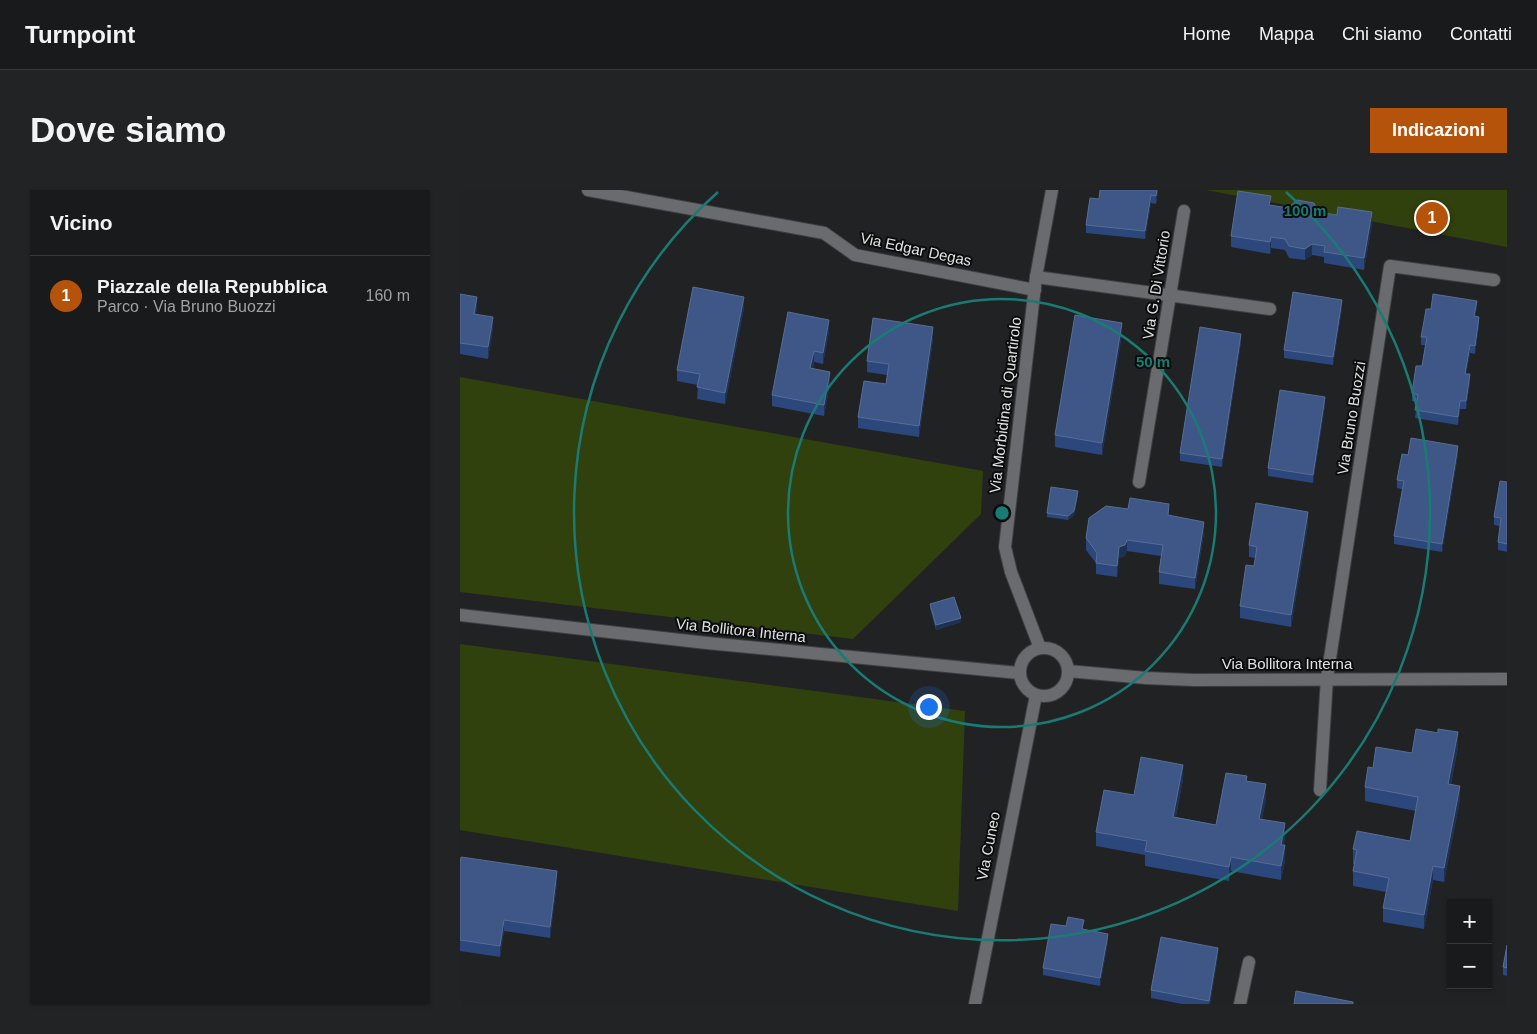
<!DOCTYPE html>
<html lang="it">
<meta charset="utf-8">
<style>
:root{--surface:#191a1b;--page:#222324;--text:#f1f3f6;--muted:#9fa1a3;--line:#37383a;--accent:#b45309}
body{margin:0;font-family:Helvetica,sans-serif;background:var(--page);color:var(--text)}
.controls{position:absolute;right:15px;bottom:15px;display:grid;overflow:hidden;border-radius:0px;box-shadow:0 1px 4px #0004}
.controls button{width:45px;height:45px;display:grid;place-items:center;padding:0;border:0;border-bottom:1px solid var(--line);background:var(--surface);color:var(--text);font:25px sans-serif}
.you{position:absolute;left:468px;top:516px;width:18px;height:18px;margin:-12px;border:4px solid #fff;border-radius:50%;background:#1a73e8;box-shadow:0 0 0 8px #1a73e833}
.badge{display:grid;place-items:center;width:32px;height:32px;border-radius:50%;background:var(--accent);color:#fff;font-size:16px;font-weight:700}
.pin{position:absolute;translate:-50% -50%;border:2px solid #fff;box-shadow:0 1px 5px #0006}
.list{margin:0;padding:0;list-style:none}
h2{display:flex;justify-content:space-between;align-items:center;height:65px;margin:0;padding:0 20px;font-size:21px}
h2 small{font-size:16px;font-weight:400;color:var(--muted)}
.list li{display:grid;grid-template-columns:32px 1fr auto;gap:15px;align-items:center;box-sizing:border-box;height:80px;padding:0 20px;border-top:1px solid var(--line)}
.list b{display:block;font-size:19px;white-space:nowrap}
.list p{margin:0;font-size:16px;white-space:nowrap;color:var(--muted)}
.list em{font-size:16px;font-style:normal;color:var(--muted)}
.map{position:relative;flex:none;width:1047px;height:814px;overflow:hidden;border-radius:0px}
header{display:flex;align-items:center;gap:30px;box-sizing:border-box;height:70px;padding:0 25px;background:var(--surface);border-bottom:1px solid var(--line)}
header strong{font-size:24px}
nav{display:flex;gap:28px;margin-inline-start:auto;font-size:18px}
.intro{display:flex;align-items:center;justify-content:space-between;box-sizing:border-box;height:120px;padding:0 30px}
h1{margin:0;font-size:35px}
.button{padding:12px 22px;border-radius:0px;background:var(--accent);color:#fff;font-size:18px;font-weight:700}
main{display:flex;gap:30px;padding:0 30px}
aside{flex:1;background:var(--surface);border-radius:0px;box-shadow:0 1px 4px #0004}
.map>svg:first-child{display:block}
.green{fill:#31410d}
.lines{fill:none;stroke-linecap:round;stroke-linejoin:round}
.minor-casing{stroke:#3e3f40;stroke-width:14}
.tertiary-casing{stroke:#3e3f40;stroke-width:14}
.minor{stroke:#6a6b6e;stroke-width:12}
.tertiary{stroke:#6a6b6e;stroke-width:12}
.wall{fill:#2b477b}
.shaded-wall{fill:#1f3153}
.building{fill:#3e5786;stroke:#586d94}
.ring{fill:none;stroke:#197b74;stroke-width:2.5}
.labels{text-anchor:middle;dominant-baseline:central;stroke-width:4;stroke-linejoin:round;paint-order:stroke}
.street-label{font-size:15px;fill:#e0e1e2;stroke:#0b0c0c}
.centre{fill:#197b74;stroke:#0b0c0c;stroke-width:2.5}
.ring-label{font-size:15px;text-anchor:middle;font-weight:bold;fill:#197b74;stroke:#0b0c0c;stroke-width:4;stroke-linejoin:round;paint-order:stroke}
</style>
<header>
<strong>Turnpoint</strong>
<nav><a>Home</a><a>Mappa</a><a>Chi siamo</a><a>Contatti</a></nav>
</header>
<div class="intro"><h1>Dove siamo</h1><a class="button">Indicazioni</a></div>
<main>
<aside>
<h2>Vicino<small></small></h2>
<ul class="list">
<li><span class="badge">1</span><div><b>Piazzale della Repubblica</b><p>Parco · Via Bruno Buozzi</p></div><em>160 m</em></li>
</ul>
</aside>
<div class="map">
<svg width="1047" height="814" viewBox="0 0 1047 814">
<rect width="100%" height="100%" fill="#212224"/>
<g class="green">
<path d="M746 0H1047V57Z"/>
<path d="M0 187 523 281 521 324 393 449 0 402Z"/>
<path d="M0 454 505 521 498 721 0 640Z"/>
</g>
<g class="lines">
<defs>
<g id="minor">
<path d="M128 0 364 43 395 65 575 100"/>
<path d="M576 87 810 119"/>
<path d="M679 292 724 21"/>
<path d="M860 600 867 488 930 76 1034 90"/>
<path d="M780 814 789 772"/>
</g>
<g id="tertiary">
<path d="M0 425 247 453 559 483"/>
<path d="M580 458 551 382 545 357 576 87 592 0"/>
<circle cx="584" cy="482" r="24"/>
<path d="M608 481 686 488 734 490 1047 489"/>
<path d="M515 814 576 505"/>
</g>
</defs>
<use href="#minor" class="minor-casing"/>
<use href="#tertiary" class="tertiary-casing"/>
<use href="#minor" class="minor"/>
<use href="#tertiary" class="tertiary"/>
</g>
<g class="wall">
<path d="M698 0 696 14 691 13 685 49 626 43V35L639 9Z"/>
<path d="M811 15 858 22 912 34 904 80 864 73V67L852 65 845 70 829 68 825 60 811 58 810 64 771 57V46Z"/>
<path d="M0 104 17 118 16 124 33 138 28 169 0 164Z"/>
<path d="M284 118 265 214 237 209 238 195 217 191V180Z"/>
<path d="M882 118 873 175 824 168V160Z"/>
<path d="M1017 118 1015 126 1019 135 1015 164 1010 163 1006 184 1010 192 1006 219H1000L998 235 955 228 957 212 952 211V203L962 176 965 155H961V147L971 119Z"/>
<path d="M369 141 363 174 354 172 353 179 370 193 364 226 312 216V205Z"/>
<path d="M662 144 642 265 595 257V245Z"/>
<path d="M473 149 459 247 398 238V227L426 194 427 185 407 182V171Z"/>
<path d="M781 152 762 277 720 271V263Z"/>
<path d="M865 215 853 293 808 286V278Z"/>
<path d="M998 264 982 362 934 354V346L942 299 937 298V290L948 265Z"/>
<path d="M1047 292V362L1038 360V352L1040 336 1034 335V327Z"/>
<path d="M618 305 614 325 608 330 587 327V323Z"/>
<path d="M709 325 744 343 735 399 699 394V382L701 366 667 361 665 366 659 368 657 387 636 384V373L626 360V348Z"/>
<path d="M848 334 831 437 780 428V416L794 376 795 368 789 367V355Z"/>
<path d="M470 414 501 432 476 440 470 418Z"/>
<path d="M998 557 991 594 1000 610 984 692 973 690 964 739 923 732V718L926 702 893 696V681L895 674H893V659L950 651 956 621 905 611V597L913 578 952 563Z"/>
<path d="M723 589 716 627 756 635 787 591 806 609 802 629 825 648 823 655 825 670 821 690 771 681 769 691 685 676V665L636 656V642L674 605Z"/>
<path d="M0 673 97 693 90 748 44 741 40 767 0 761Z"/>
<path d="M624 740 648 752 640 796 583 785V778Z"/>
<path d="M1047 755V786L1043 785V777Z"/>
<path d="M758 766 750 814H722L691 808V800Z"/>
</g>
<g class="shaded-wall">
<path d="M697 0H698L696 14V6Z"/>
<path d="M691 5V13L685 49V41Z"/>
<path d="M912 22V34L904 80V68Z"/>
<path d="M811 47V58L810 64V52Z"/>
<path d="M852 54V65L845 70V59Z"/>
<path d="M17 107V118L14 135V124Z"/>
<path d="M284 107V118L265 214V203Z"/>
<path d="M882 110V118L873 175V167Z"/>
<path d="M1017 111V118L1014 134V126Z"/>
<path d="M33 127V138L28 169V157Z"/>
<path d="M1019 127V135L1015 164V156Z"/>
<path d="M369 130V141L363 174V163Z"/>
<path d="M662 133V144L642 265V253Z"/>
<path d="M473 137V149L459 247V236Z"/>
<path d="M781 144V152L762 277V269Z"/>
<path d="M1010 155V163L1005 192V184Z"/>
<path d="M354 161V172L350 190V178Z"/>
<path d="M370 182V193L364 226V215Z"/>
<path d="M1010 184V192L1006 219V211Z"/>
<path d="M865 207V215L853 293V285Z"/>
<path d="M1000 211V219L998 235V227Z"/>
<path d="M998 256V264L982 362V354Z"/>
<path d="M618 301 614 325 608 330V326Z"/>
<path d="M848 322V334L831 437V425Z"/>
<path d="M744 332V343L735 399V388Z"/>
<path d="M667 350V361L665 366 659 368 657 387V376L659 357Z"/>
<path d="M501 428V432L476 440V435Z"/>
<path d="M998 542V557L988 608V594Z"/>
<path d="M723 575V589L713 641V627Z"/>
<path d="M806 594V609L799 643V629Z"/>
<path d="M1000 596V610L984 692V678Z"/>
<path d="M825 633V648L821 669V655Z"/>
<path d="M825 655V670L821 690V676Z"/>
<path d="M771 667V681L769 691V677Z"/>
<path d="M973 676V690L964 739V725Z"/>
<path d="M97 681V693L90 748V737Z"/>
<path d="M44 730V741L40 767V756Z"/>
<path d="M648 744V752L640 796V788Z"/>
<path d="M758 758V766L750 814H749Z"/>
</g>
<g class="building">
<path d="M640 0H697L696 6 691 5 685 41 626 35 630 8 639 9Z"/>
<path d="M778 1 811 6 809 15 828 18 837 10 854 13 858 22 877 25 878 17 912 22 904 68 864 62 865 56 852 54 845 59 829 56 825 49 811 47 810 52 771 46Z"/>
<path d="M233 97 284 107 265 203 237 197 240 184 217 180Z"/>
<path d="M833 102 882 110 873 167 824 160Z"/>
<path d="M0 104 17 107 14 124 33 127 28 157 0 153Z"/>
<path d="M973 104 1017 111 1014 126 1019 127 1015 156 1010 155 1005 184H1010L1006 211H1000L998 227 955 220 958 205 952 203 954 190 956 176H962L967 147H961L964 131 966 119H971Z"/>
<path d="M328 122 369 130 363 163 354 161 350 178 370 182 364 215 312 205Z"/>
<path d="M615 125 662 133 642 253 595 245Z"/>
<path d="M413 128 473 137 459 236 398 227 404 191 426 194 429 174 407 171Z"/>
<path d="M740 137 781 144 762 269 720 263Z"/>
<path d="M820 200 865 207 853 285 808 278Z"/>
<path d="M951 248 998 256 982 354 934 346 944 291 937 290 942 264 948 265Z"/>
<path d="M1040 291 1047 292V354L1038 352 1041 328 1034 327Z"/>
<path d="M591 297 618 301 614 321 608 326 587 323Z"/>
<path d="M670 308 709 314 708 325 744 332 735 388 699 382 703 355 667 350 665 355 659 357 657 376 636 373 637 363 626 348 629 328 646 316 668 319Z"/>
<path d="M796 313 848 322 831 425 780 416 786 375 794 376 797 357 789 355Z"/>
<path d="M494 407 501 428 476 435 470 414Z"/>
<path d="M956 539 978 543V539L998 542 988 594 1000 596 984 678 973 676 964 725 923 718 929 688 893 681 897 660 893 659 897 641 950 651 958 607 905 597 908 577 913 578 916 557 952 563Z"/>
<path d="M681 567 723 575 713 627 756 635 766 583 787 586 786 591 806 594 799 629 825 633 821 655H825L821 676 771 667 769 677 685 661 687 651 636 642 644 600 674 605Z"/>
<path d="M1 667 97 681 90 737 44 730 40 756 0 750V673Z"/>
<path d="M608 727 624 730 622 739 648 744 640 788 583 778 591 734 606 736Z"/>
<path d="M701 747 758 758 749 811 691 800Z"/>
<path d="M1047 755V778L1043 777Z"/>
<path d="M836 801 893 812V814H834Z"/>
</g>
<g class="ring">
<circle cx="542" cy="323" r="214"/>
<path d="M826 2A428 428 0 1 1 258 2"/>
</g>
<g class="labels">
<g class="street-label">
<text transform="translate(456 59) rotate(12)">Via Edgar Degas</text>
<text transform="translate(696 95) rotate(-81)">Via G. Di Vittorio</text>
<text transform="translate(545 215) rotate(-83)">Via Morbidina di Quartirolo</text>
<text transform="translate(891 228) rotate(-81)">Via Bruno Buozzi</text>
<text transform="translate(281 440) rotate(6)">Via Bollitora Interna</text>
<text x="827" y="473">Via Bollitora Interna</text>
<text transform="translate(528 656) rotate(-79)">Via Cuneo</text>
</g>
</g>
<circle cx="542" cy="323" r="8" class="centre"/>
<g class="ring-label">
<text x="845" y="26">100 m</text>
<text x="693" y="177">50 m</text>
</g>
</svg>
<div class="controls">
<button>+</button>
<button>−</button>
</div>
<div class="you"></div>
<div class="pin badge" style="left:972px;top:28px">1</div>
</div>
</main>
